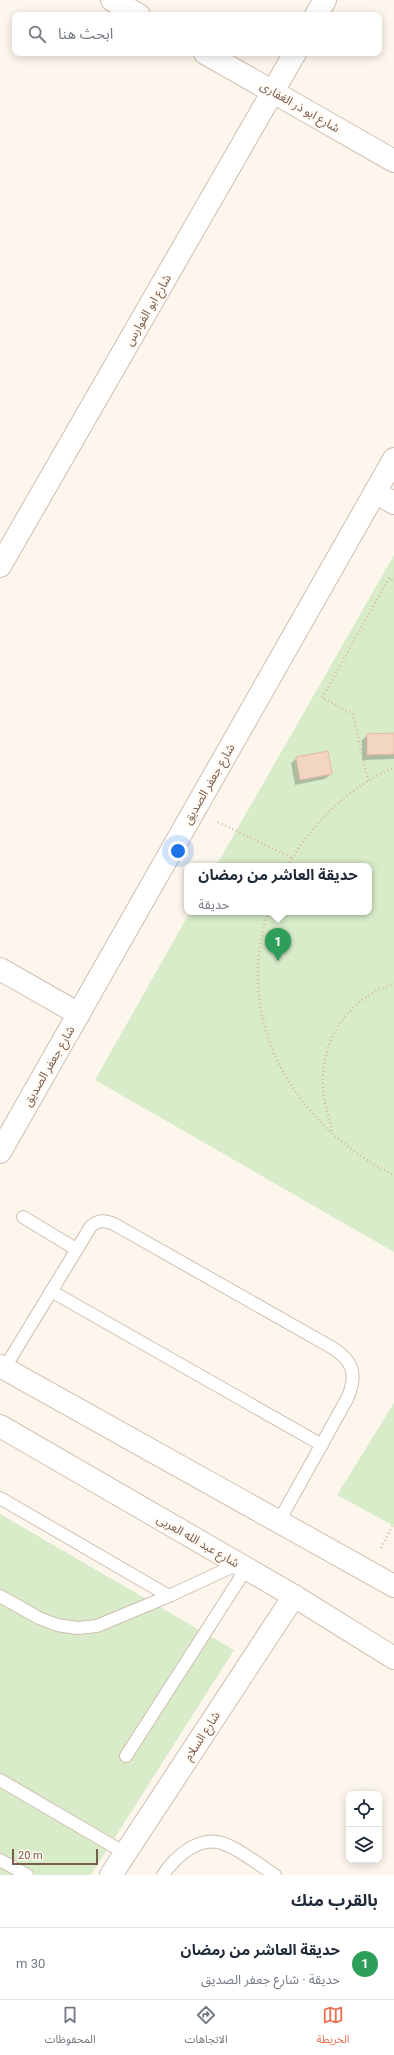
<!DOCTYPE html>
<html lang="ar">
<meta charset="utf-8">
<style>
:root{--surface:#fff;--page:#f2f2f3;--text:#1f2937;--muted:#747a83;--line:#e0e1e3;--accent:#e76f51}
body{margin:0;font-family:Roboto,"Noto Sans Arabic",sans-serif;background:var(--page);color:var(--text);direction:rtl}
.controls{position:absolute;right:12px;bottom:12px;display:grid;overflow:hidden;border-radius:8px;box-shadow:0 2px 10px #0003}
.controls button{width:36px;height:36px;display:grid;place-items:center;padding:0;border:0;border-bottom:1px solid var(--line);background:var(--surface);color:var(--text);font:20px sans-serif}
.scale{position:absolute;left:12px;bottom:10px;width:86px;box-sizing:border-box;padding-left:4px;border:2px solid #7a5c4d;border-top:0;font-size:11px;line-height:14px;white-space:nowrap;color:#7a5c4d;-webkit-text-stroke:3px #fffaf3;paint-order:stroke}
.you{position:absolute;left:178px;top:851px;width:14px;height:14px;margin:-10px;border:3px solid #fff;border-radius:50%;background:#1a73e8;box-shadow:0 0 0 6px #1a73e833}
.badge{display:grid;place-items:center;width:26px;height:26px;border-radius:50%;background:var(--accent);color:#fff;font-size:13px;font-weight:700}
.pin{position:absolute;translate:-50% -33px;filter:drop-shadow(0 1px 2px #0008)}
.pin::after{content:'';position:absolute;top:21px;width:14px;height:12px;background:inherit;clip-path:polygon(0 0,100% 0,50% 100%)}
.popup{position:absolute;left:184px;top:863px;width:188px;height:52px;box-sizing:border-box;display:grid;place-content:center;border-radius:8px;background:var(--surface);filter:drop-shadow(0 1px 3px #0005);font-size:13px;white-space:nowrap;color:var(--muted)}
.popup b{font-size:15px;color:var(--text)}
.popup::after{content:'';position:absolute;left:50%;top:100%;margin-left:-8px;border:8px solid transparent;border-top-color:var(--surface)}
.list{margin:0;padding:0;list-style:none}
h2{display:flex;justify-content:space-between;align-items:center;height:52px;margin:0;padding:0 16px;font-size:17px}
h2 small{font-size:13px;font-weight:400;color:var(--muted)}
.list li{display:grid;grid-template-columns:26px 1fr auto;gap:12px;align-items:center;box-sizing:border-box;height:72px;padding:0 16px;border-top:1px solid var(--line)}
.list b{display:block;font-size:15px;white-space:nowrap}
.list p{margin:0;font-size:13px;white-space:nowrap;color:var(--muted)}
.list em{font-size:13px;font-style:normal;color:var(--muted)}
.icon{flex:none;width:22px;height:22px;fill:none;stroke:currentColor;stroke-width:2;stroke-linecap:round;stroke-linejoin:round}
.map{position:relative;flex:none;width:394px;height:1875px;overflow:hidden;direction:ltr}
.search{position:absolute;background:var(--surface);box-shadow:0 2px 10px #0003;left:12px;right:12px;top:12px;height:44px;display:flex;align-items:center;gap:10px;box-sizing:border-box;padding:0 14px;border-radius:8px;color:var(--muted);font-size:15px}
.sheet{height:124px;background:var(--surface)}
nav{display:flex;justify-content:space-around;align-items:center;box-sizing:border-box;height:56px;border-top:1px solid var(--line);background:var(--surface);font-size:11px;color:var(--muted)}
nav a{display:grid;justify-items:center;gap:2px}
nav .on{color:var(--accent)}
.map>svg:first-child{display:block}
.green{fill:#d8ecc9}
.shadow{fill:#0003}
.building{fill:#f3d5c3;stroke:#e6bba3}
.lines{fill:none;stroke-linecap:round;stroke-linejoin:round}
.service-casing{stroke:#d1beb0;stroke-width:14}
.minor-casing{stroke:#d1beb0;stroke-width:24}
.secondary-casing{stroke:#d6c0b0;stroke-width:24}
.path{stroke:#d9b8a5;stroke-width:2.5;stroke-dasharray:1 3;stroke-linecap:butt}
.service{stroke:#fff;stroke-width:12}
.minor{stroke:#fff;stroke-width:22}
.secondary{stroke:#fff;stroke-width:22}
.labels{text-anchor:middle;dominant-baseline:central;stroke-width:4;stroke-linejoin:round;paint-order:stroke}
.street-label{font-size:12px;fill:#7a5c4d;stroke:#fffaf3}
</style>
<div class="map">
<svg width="394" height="1875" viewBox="0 0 394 1875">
<rect width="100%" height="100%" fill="#fdf6ec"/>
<g class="green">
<path d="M394 555V1252L95 1080 190 912H369V866H216Z"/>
<path d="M394 1403V1526L337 1495Z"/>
<path d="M0 1514 234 1650 91 1875H0Z"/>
</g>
<g class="shadow">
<path d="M394 734V759L362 760V740L368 735Z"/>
<path d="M297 758 331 774 325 779 295 785 291 763Z"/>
</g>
<g class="building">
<path d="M394 733V754L367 755V734Z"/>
<path d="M328 751 332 774 300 780 296 757Z"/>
</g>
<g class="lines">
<defs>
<g id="service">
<path d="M23 1217 76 1249"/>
<path d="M51 1291 322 1445"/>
<path d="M4 1369 91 1226C99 1220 104 1220 114 1224L331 1347C353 1360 358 1375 347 1399L279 1521"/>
<path d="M0 1498 169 1596"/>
<path d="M0 1596 39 1618 57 1625 77 1628 97 1626 169 1596 238 1564"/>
<path d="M126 1756 246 1569"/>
<path d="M0 1780 125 1853"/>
<path d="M0 1860 27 1875"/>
<path d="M163 1875C175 1857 198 1836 222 1843 240 1849 259 1865 275 1875"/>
</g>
<g id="minor">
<path d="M112 0 139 15"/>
<path d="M316 15 325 0"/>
<path d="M205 53 394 161"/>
<path d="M375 492 394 503"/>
<path d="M0 566 295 53"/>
<path d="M0 969 79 1014"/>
<path d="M0 1152 394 459"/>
<path d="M111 1875 294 1596"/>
</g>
<g id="secondary">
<path d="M0 1366 394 1586"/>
<path d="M0 1426 294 1596 394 1658"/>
</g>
</defs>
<use href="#service" class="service-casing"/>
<use href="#minor" class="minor-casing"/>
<use href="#secondary" class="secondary-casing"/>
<g class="path">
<path d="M368 781 353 714 322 698 389 578 394 581"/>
<path d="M218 822 292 858"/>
<path d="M288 866C311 824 349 786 394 768"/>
<path d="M268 912C232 1021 295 1127 394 1175"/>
<path d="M332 1131C329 1117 323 1101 323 1086 321 1039 348 998 394 984"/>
<path d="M381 1548 394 1523"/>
</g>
<use href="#service" class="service"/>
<use href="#minor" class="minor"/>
<use href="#secondary" class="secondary"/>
</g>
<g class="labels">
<g class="street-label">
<text transform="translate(300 107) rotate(30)">شارع ابو ذر الغفارى</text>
<text transform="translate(148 310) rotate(-60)">شارع ابو الفوارس</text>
<text transform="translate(209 784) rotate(-60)">شارع جعفر الصديق</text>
<text transform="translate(49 1066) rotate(-60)">شارع جعفر الصديق</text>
<text transform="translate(198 1541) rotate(30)">شارع عبد الله العربى</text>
<text transform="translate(202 1736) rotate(-57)">شارع السلام</text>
</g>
</g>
</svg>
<div class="controls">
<button><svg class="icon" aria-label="locate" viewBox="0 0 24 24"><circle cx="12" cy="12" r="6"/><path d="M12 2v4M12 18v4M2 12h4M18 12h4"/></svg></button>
<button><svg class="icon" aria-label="layers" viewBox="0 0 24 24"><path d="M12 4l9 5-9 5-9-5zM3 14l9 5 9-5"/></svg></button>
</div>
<div class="scale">20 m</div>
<div class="you"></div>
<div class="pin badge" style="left:278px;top:961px;background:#2e9e5b">1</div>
<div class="popup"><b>حديقة العاشر من رمضان</b>حديقة</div>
<div class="search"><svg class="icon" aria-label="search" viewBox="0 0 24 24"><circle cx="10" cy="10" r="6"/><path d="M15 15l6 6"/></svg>ابحث هنا</div>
</div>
<section class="sheet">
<h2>بالقرب منك<small></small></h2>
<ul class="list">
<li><span class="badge" style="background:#2e9e5b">1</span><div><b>حديقة العاشر من رمضان</b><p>حديقة · شارع جعفر الصديق</p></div><em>30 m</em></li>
</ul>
</section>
<nav>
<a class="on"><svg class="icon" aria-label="map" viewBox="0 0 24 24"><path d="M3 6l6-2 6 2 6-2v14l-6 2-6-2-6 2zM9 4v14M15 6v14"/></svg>الخريطة</a>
<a><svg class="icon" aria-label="directions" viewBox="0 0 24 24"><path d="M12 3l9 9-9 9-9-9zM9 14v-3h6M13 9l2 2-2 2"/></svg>الاتجاهات</a>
<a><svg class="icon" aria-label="saved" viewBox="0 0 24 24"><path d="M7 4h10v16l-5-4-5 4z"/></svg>المحفوظات</a>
</nav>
